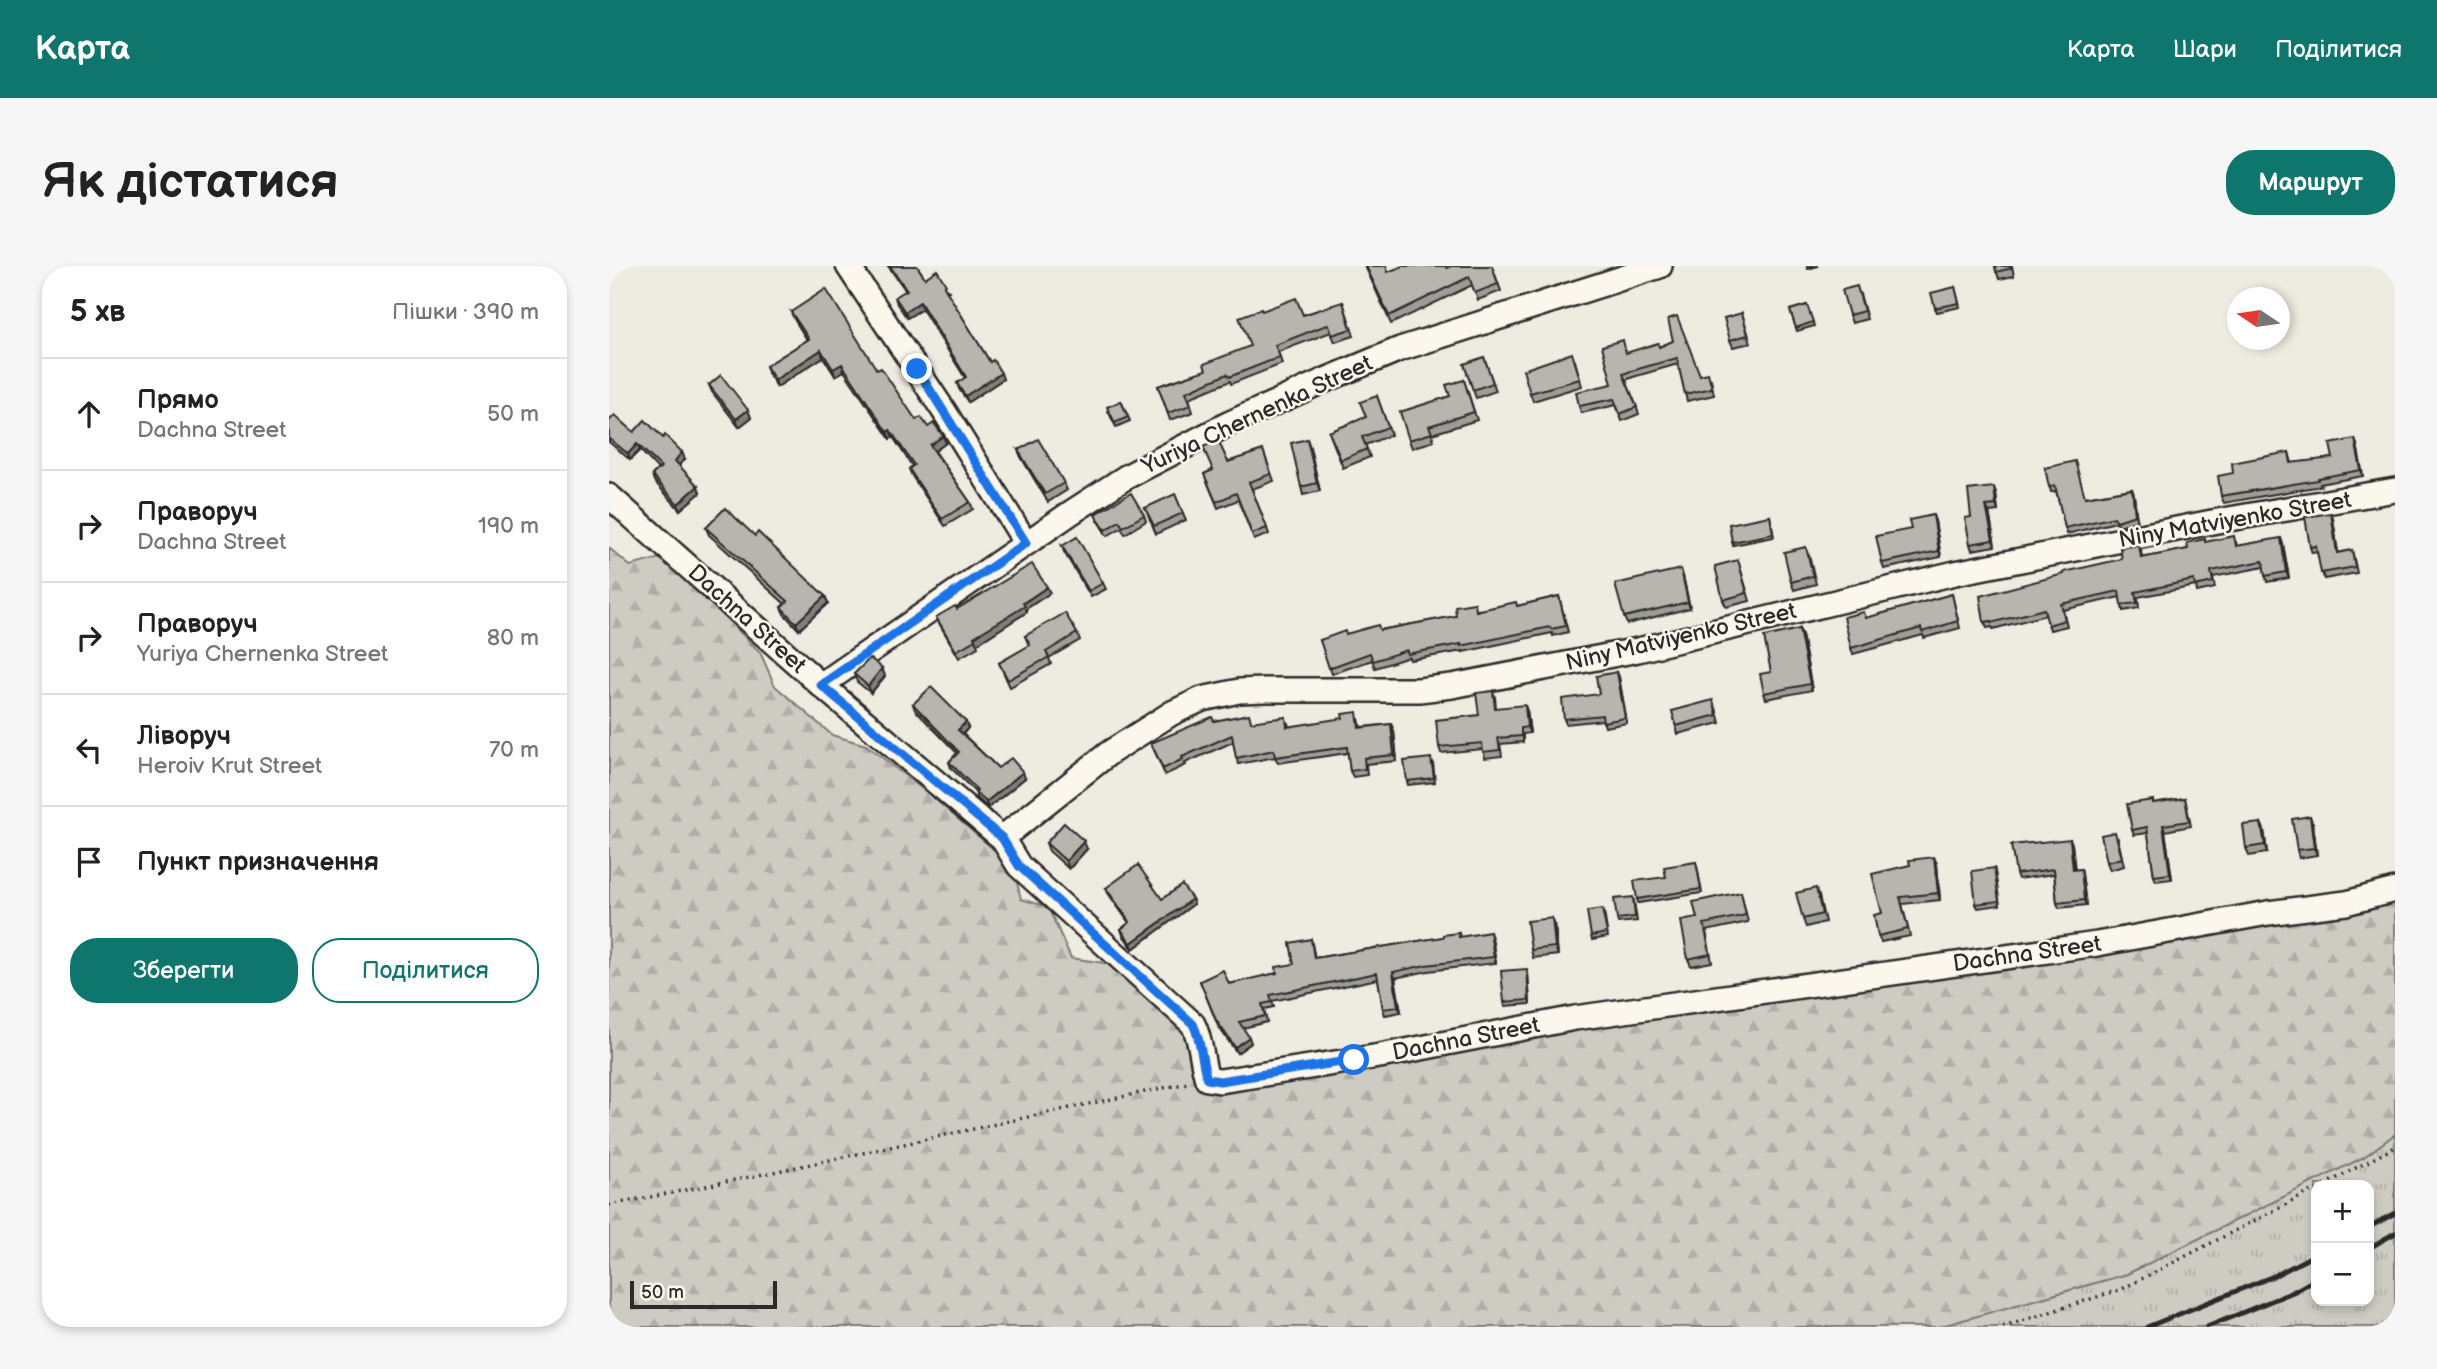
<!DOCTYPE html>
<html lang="uk">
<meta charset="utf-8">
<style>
:root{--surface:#fff;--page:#f6f6f6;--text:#222;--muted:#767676;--line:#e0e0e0;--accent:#0f766e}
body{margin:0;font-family:"Balsamiq Sans",sans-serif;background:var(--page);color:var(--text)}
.controls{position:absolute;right:21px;bottom:21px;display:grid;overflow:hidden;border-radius:14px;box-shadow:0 4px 10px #0003}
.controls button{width:63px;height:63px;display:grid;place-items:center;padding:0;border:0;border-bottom:2px solid var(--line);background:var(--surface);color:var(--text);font:35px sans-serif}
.compass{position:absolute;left:1618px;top:21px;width:63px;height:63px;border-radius:50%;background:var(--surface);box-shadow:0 4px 10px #0003;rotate:283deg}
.scale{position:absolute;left:21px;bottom:18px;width:147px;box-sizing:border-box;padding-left:7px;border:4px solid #2b2b2b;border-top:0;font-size:19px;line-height:24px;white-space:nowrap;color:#2b2b2b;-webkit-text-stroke:5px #fbf7ec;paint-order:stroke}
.stop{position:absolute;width:21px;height:21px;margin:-16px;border:5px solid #1a73e8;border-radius:50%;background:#fff}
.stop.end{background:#1a73e8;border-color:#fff;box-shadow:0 2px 7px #0008}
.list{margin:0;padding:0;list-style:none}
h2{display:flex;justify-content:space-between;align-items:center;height:91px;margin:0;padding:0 28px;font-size:30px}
h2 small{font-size:23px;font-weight:400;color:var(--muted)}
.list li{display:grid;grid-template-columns:46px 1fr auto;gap:21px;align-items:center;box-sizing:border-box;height:112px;padding:0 28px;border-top:2px solid var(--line)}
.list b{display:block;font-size:26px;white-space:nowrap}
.list p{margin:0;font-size:23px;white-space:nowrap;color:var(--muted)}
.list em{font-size:23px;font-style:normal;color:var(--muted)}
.actions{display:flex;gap:14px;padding:21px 28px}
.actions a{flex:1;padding:16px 0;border:2px solid var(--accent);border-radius:28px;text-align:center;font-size:24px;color:var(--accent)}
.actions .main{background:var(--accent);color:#fff}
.icon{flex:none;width:38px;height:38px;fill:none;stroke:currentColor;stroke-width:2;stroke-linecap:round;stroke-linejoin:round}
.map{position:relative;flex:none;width:1786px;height:1061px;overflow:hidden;border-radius:28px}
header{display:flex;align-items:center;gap:42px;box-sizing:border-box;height:98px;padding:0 35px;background:var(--accent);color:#fff}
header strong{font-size:33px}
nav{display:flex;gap:38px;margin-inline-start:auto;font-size:24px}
.intro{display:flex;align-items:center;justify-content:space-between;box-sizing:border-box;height:168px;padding:0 42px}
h1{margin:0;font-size:49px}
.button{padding:18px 32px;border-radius:28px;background:var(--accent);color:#fff;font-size:24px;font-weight:700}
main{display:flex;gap:42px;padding:0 42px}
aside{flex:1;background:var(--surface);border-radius:28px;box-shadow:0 4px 10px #0003}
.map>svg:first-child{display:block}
.grass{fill:url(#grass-tufts);stroke:#7c7b76;stroke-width:2;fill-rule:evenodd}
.forest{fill:url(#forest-firs);stroke:#7c7b76;stroke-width:2}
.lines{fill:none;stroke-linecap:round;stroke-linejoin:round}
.street-casing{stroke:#2b2b2b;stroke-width:28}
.path{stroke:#2b2b2b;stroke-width:3.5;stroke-dasharray:2 5;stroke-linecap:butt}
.street{stroke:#fbf7ec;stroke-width:23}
.rail{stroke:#2b2b2b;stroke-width:5}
.wall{fill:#9e9c96;stroke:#2b2b2b;stroke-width:2}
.shaded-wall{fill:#817f7a;stroke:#2b2b2b;stroke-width:2}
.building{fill:#b8b5ae;stroke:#2b2b2b;stroke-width:2}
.route{stroke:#1a73e8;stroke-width:9}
.labels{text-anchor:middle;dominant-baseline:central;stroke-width:5;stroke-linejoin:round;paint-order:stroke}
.street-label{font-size:23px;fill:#2b2b2b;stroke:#fbf7ec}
</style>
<header>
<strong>Карта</strong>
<nav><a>Карта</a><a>Шари</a><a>Поділитися</a></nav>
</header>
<div class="intro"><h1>Як дістатися</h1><a class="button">Маршрут</a></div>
<main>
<aside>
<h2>5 хв<small>Пішки · 390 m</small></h2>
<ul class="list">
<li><svg class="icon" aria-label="ahead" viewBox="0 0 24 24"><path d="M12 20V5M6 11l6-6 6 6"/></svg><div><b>Прямо</b><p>Dachna Street</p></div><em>50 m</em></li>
<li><svg class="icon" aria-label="right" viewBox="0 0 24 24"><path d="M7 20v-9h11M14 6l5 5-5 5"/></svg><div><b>Праворуч</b><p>Dachna Street</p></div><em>190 m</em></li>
<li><svg class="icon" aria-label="right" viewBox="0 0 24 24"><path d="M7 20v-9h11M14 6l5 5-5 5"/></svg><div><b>Праворуч</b><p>Yuriya Chernenka Street</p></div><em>80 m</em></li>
<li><svg class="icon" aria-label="left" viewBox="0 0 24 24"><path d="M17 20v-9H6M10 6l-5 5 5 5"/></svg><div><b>Ліворуч</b><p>Heroiv Krut Street</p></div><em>70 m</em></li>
<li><svg class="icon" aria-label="arrive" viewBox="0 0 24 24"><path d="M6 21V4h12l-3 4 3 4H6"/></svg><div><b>Пункт призначення</b></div></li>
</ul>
<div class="actions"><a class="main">Зберегти</a><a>Поділитися</a></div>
</aside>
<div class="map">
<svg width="1786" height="1061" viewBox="0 0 1786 1061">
<defs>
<pattern id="grass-tufts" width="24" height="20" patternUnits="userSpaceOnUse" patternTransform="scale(1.75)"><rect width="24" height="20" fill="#cecbc2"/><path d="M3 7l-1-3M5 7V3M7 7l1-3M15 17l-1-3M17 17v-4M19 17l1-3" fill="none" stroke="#b1aea7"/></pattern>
<pattern id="forest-firs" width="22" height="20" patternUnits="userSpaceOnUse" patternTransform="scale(1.75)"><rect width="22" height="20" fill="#cecbc2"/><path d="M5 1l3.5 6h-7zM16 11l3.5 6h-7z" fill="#b1aea7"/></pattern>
</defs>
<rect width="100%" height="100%" fill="#eeebe0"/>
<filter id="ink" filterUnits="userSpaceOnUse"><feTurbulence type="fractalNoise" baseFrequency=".0143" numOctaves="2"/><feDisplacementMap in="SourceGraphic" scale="14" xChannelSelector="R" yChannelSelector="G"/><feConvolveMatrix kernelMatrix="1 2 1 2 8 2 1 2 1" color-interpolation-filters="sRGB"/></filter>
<g filter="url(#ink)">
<path class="grass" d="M1786 868V1061H1329L1518 1008 1755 891ZM1707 919H1760V1035H1707Z"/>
<path class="forest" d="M0 282 21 300 55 291 151 386 166 420 223 469 257 479 321 529 404 600 412 633 439 641 462 692 509 699 583 769 586 808 1151 732 1786 632V868L1755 891 1518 1008 1329 1061H0Z"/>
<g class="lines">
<defs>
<g id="street">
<path d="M239 0 335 145 417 277"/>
<path d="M0 230 212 419 393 572 410 600 584 758C593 776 592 794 598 813L611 815 771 790 966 752 1488 678 1659 647 1737 637 1786 624"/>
<path d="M212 419 463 246 517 211 619 158 714 115 791 83 1051 0"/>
<path d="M393 572 500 487 563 447 593 433 630 425 656 424H810L843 420 1029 384 1346 307 1603 256 1786 224"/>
</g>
</defs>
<use href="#street" class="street-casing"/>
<g class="path">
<path d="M1715 919 1786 881"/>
<path d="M0 939C194 902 386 857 579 817"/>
<path d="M1394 1061 1513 1023 1707 923"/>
</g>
<use href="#street" class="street"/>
<g class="rail">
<path d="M1760 961 1786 947"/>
<path d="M1760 982 1786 967"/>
<path d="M1538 1061 1667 1009 1707 988"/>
<path d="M1598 1061 1684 1026 1707 1013"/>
</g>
</g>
<g class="wall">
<path d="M279 0H308L316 12 340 25 338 26 381 96 394 113 359 136 350 123 348 117 356 112 313 43 298 52 288 38 286 31 297 25Z"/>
<path d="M756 0H777L779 6 838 2 883 0 892 25 869 34 863 19 782 58Z"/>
<path d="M1198 0H1209L1199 3Z"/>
<path d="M1386 0H1403L1405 10 1390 13Z"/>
<path d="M1346 21 1351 41 1328 46 1326 42Z"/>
<path d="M1251 28 1258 53 1243 57 1240 49Z"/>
<path d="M734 36 745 70 726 76 722 66 669 86 673 98 622 118 621 115 580 132 584 146 561 154 549 120 597 104 641 80 653 45 694 49Z"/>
<path d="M1198 39 1205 60 1188 65 1181 44Z"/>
<path d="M182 46 268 104 307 154 319 161 337 177 326 185 361 236 364 243 336 260 303 210 300 203 303 200 284 171 281 173 235 105 226 110 214 91 168 121 159 107 157 100 198 74 185 53Z"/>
<path d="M1133 47 1142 77 1124 81 1121 74Z"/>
<path d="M1064 75 1091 109 1102 113 1105 129 1078 135 1069 98 1024 111 1017 114 1030 148 1013 155 1007 139 972 147 970 140 1003 118 1018 87 1050 81Z"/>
<path d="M875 91 887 125 867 132 855 98Z"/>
<path d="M966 95 973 120 924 135 921 127Z"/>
<path d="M855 114 868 154 823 168 825 175 803 182 800 174Z"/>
<path d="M100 119 139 144 142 152 130 161 103 126Z"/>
<path d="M768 130 782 169 756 179 761 191 734 202 720 166 757 151Z"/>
<path d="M512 135 521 155 507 161 499 145Z"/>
<path d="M0 155 25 166 76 193 70 199 91 227 71 244 45 215 43 209 49 203 31 184 21 194 0 176Z"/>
<path d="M698 173 711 225 694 229 692 221Z"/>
<path d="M1748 179 1754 210 1711 218 1712 220 1615 237 1612 230 1624 207 1680 186 1683 197 1724 192Z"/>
<path d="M409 184 455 217 458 224 439 236 412 191Z"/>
<path d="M654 184 665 215 643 223 660 268 645 274 629 234 609 242 595 208 619 196Z"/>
<path d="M1436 202 1477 231 1523 223 1525 229 1528 255 1510 260 1507 256 1458 268 1447 225 1442 226Z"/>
<path d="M1387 227 1389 245 1380 246 1386 280 1363 284 1361 278 1362 251Z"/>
<path d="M536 242 574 247 577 254 547 268Z"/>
<path d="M486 248 535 249 537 255 516 268 512 262 498 270 489 255Z"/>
<path d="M1161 250 1165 271 1124 279 1123 276Z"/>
<path d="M1724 253 1729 287 1743 284 1748 307 1715 313 1708 286 1703 287 1701 281Z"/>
<path d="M1326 255 1332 291 1275 303 1273 297Z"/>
<path d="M97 262 146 270 216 330 219 337 190 364 175 348 172 341 176 338 100 269Z"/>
<path d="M1596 276H1627L1628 280 1674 278 1680 312 1658 316 1655 301 1604 311 1606 322 1588 326 1587 320 1529 331 1530 342 1514 345 1511 331 1454 344 1458 360 1441 364 1437 349 1384 363 1383 361 1378 362 1375 356 1532 284 1533 292 1579 283Z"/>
<path d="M453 280 494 317 497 323 482 331 455 286Z"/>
<path d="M1200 289 1207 318 1185 324 1182 316Z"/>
<path d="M1129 294 1141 335 1117 341 1114 334Z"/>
<path d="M1074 310 1081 342 1018 358 1015 351Z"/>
<path d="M441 327 417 343 418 346 368 378 369 381 350 392 330 357 327 351 348 343Z"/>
<path d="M1343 328 1351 362 1315 372 1314 369 1244 388 1242 382 1257 352Z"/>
<path d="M950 330 959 366 944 370 943 367 854 386V385L801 394 800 391 766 402 763 394 723 408 711 374 737 368 771 364 847 350 868 344 908 340Z"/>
<path d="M1190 363 1193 369 1203 424 1157 433 1155 427 1162 406Z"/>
<path d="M468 367 471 374 440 392 442 398 401 421 390 397 420 380 416 370Z"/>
<path d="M273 402 276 410 262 427 248 416 245 408Z"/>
<path d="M1008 406 1010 411 1018 457 996 461 994 454 957 458 955 453 990 428Z"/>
<path d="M884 425 886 431 887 442 918 445 921 467 914 468V476L891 478 893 490 876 492 874 483 832 487 830 481 870 449Z"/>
<path d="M304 438 359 462 354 468 389 502 416 512 379 542 368 532 366 526 342 502 340 496 348 487 306 444Z"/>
<path d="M1107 442 1111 457 1069 468 1067 460Z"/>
<path d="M750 453 752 461 782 458 785 465 788 495 757 498 758 509 744 511 741 505 739 487 669 497 666 491 629 498 624 476 576 497 577 499 556 509 542 477 605 455 679 457 680 461Z"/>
<path d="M824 496 826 516 799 519 798 515Z"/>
<path d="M1576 532 1582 560 1556 565 1563 613 1547 615 1545 610 1539 567 1525 569 1523 564 1545 537Z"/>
<path d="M1652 557 1655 564 1658 587 1640 590 1637 582Z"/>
<path d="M1704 558 1708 589 1690 592 1688 584Z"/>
<path d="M1461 573 1463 578 1466 604 1472 603 1473 608 1477 639 1450 642 1448 637 1445 608 1409 613 1407 608Z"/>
<path d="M1509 573 1515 600 1501 604 1498 596Z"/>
<path d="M437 577 478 583 460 603 440 585Z"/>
<path d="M1328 598 1331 634 1293 638 1301 670 1272 676 1269 670 1273 647Z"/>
<path d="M1088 600 1093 627 1029 637 1028 633 1057 611Z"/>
<path d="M1386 605 1391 639 1369 642 1367 638Z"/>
<path d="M497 622 553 633H583L585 638 524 683 514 669 512 663 520 657 499 627Z"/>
<path d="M1132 626 1139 656 1097 665 1103 696 1082 700 1079 693 1088 652Z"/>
<path d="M1210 630 1216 656 1197 661 1194 653Z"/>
<path d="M1025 635 1028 655 1009 657 1008 653Z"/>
<path d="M995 646 999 671 983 674 982 670Z"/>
<path d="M943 652 946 660 949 689 924 692 922 684Z"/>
<path d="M850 667 851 671 883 672 887 697 819 705 786 712 792 746 776 749 774 743 769 713 663 735 665 741 655 743 658 756 634 762 642 777 628 787 609 760 591 715 620 718 668 707 685 698 702 673 706 692 834 671Z"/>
<path d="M919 707 921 738 896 740 895 736Z"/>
</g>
<g class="shaded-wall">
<path d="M311 36 313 43 298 52 296 46Z"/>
<path d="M212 84 214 91 168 121 166 114Z"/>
<path d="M233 98 235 105 226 110 224 103Z"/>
<path d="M392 107 394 113 359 136 356 130Z"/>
<path d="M139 144 142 152 130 161 127 153Z"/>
<path d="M281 164 284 171 281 173 278 166Z"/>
<path d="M334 170 337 177 324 186 321 179Z"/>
<path d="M698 173 701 181 711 225 708 217Z"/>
<path d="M1746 173 1748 179 1754 210 1752 204Z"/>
<path d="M28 178 31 184 21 194 19 188Z"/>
<path d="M73 186 76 193 68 201 66 195Z"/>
<path d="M89 220 91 227 71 244 69 238Z"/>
<path d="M1385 221 1387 227 1389 245 1387 239Z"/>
<path d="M1523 223 1525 229 1528 255 1526 249Z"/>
<path d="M1377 240 1380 246 1386 280 1384 274Z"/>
<path d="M1722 247 1724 253 1730 293 1728 287Z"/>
<path d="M1324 249 1326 255 1332 291 1330 285Z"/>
<path d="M1672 272 1674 278 1680 312 1677 306Z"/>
<path d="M1072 303 1074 310 1081 342 1079 336Z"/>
<path d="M438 321 441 327 417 343 418 346 368 378 365 371Z"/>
<path d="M216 330 219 337 190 364 187 357Z"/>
<path d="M1190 363 1193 369 1203 424 1201 418Z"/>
<path d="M273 402 276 410 262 427 259 420Z"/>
<path d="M1008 406 1010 411 1018 457 1016 452Z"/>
<path d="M916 439 918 445 921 467 918 461Z"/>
<path d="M357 456 359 462 352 470 349 464Z"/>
<path d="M782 458 785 465 788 495 785 489Z"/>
<path d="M414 506 416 512 379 542 377 536Z"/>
<path d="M1701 550 1704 558 1708 589 1705 582Z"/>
<path d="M1652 557 1655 564 1658 587 1656 579Z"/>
<path d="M1554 559 1556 565 1563 613 1561 608Z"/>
<path d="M1461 573 1463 578 1466 609 1464 604Z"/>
<path d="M475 575 478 583 460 603 457 595Z"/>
<path d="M1325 591 1328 598 1331 634 1329 627Z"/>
<path d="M1472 603 1473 608 1477 639 1475 634Z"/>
<path d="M583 633 585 638 524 683 522 677Z"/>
<path d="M943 652 946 660 949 689 946 681Z"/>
<path d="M881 666 883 672 887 697 885 691Z"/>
<path d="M918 703 919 707 921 738 920 734Z"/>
<path d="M784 706 786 712 792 746 789 741Z"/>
<path d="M640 771 642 777 628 787 626 781Z"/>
</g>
<g class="building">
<path d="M281 0H308L316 12 328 4 337 19 335 21 381 96 384 94 392 107 356 130 348 117 357 111 311 36 296 46 286 31 298 24Z"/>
<path d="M757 0H777L779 6 794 0H837L838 2 842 0H883L889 18 866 27 860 11 780 50Z"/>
<path d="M1386 0H1402L1403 2 1387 6Z"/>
<path d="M1248 20 1255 45 1240 49 1233 24Z"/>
<path d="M1346 21 1350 37 1326 42 1322 27Z"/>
<path d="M217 23 268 104 272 102 307 154 312 151 319 161 325 157 334 170 321 179 361 236 333 253 300 203 305 199 281 164 278 166 233 98 224 103 212 84 166 114 157 100 200 73 182 46Z"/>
<path d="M687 32 694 49 734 36 742 63 723 69 720 58 666 79 671 91 620 111 618 108 577 126 582 139 559 147 549 120 597 104 595 98 641 80 630 51 652 43 653 45Z"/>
<path d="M1198 39 1204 56 1187 62 1181 44Z"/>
<path d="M1133 47 1139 69 1121 74 1115 52Z"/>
<path d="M1068 50 1091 109 1099 107 1103 122 1076 128 1068 92 1022 105 1014 108 1028 141 1011 148 1005 133 970 140 967 126 1003 118 993 80 1014 74 1017 87 1049 77 1050 81 1064 75 1059 53Z"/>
<path d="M963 87 971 113 921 127 914 104Z"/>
<path d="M875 91 884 117 864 124 855 98Z"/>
<path d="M112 109 139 144 127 153 100 119Z"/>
<path d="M855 114 865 146 820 160 823 167 800 174 791 146 841 130 837 119Z"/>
<path d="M768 130 779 161 753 171 758 183 732 194 720 166 757 151 751 136Z"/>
<path d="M512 135 519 151 506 157 498 141Z"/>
<path d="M6 149 25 166 36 154 54 172 56 169 73 186 66 195 89 220 69 238 43 209 52 201 28 178 19 188 0 172V155Z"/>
<path d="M429 173 455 217 436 228 409 184Z"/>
<path d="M698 173 708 217 692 221 682 177Z"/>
<path d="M1746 173 1752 204 1709 212V214L1612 230 1609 210 1624 207 1623 197 1680 186 1682 197 1724 192 1721 178Z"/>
<path d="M609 174 619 196 654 184 662 208 640 216 658 262 643 268 627 227 607 236 595 208 604 204 594 181Z"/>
<path d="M1466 195 1476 231 1523 223 1526 249 1508 255 1505 251 1456 262 1446 219 1440 221 1436 202Z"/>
<path d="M1385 221 1387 239 1377 240 1384 274 1361 278 1356 252 1362 251 1359 224Z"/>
<path d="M522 227 535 249 514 261 510 255 496 264 486 248Z"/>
<path d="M566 228 574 247 545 260 536 242Z"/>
<path d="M116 242 146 270 149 266 216 330 187 357 172 341 179 335 97 262Z"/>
<path d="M1722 247 1728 287 1743 284 1746 301 1712 307 1707 280 1701 281 1696 251Z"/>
<path d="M1324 249 1330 285 1273 297 1267 270 1302 263 1300 254Z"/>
<path d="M1161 250 1164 268 1123 276 1120 258Z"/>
<path d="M1625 270 1627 280 1672 272 1677 306 1656 310 1654 295 1602 305 1604 316 1586 320 1585 314 1526 326 1528 337 1512 339 1510 325 1452 338 1456 354 1439 359 1435 343 1382 357V355L1375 356 1371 330 1455 308V306L1513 293 1511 282 1530 279 1532 292 1579 283 1578 277 1596 273V276Z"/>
<path d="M468 271 494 317 480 325 453 280Z"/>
<path d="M1197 281 1204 310 1182 316 1175 286Z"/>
<path d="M1129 294 1138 327 1114 334 1106 300Z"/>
<path d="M423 298 438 321 414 337 416 340 365 371 366 374 347 385 327 351 346 340 348 343Z"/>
<path d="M1072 303 1079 336 1015 351 1006 318Z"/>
<path d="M1343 328 1349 355 1313 366 1312 362 1242 382 1235 351 1255 346 1257 352Z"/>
<path d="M950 330 957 360 942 363 941 361 852 380V378L798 388V384L764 395 761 387 720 402 711 374 736 365 737 368 769 359 771 364 847 350 846 340 866 337 867 345 907 336 908 340Z"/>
<path d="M456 347 468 367 437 386 440 391 399 414 390 397 421 379 416 370Z"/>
<path d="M1190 363 1201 418 1155 427 1151 408 1162 406 1155 371Z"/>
<path d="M261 392 273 402 259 420 245 408Z"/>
<path d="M1008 406 1016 452 994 456 993 449 955 453 953 433 990 428 987 410Z"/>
<path d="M322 421 357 456 349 464 389 502 402 492 414 506 377 536 366 526 368 524 340 496 350 486 304 438Z"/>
<path d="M884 425 886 442 916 439 918 461 912 462V470L889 472 891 484 874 486 873 477 830 481 827 454 870 449 867 427Z"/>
<path d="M1104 434 1108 449 1067 460 1063 445Z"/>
<path d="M748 446 750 462 782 458 785 489 755 492 756 503 741 505 738 481 666 491 665 484 627 492 623 469 573 491 574 493 554 503 542 477 603 451 605 455 640 448 642 456 677 451 678 461 734 452 733 448Z"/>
<path d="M822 492 825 512 798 515 795 495Z"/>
<path d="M1576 532 1580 555 1554 559 1561 608 1545 610 1538 561 1523 564 1518 538 1544 534V537Z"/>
<path d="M1701 550 1705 582 1688 584 1683 553Z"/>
<path d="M455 557 475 575 457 595 437 577Z"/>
<path d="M1652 557 1656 579 1637 582 1634 559Z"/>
<path d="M1506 566 1513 592 1498 596 1492 569Z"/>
<path d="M1461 573 1464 604 1472 603 1475 634 1448 637 1445 603 1407 608 1402 579Z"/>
<path d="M1325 591 1329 627 1291 631 1299 663 1269 670 1265 649 1273 647 1263 608 1301 599 1300 594Z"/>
<path d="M1087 596 1092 623 1028 633 1025 615 1057 611 1055 601Z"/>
<path d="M529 599 553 633 573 619 583 633 522 677 512 663 521 656 497 622Z"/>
<path d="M1385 602 1390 635 1367 638 1363 605Z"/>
<path d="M1207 622 1213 648 1194 653 1187 627Z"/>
<path d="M1132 626 1137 649 1095 658 1101 688 1079 693 1072 655 1088 652 1084 636Z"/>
<path d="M1024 631 1026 651 1008 653 1005 633Z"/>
<path d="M993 643 998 667 982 670 978 645Z"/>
<path d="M943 652 946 681 922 684 918 655Z"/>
<path d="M881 666 885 691 817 699 784 706 789 741 774 743 768 707 661 729 663 736 653 738 656 750 630 756 640 771 626 781 607 754 591 715 614 704 620 718 668 707 667 701 685 698 681 677 702 673 705 692 834 671V669L850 667V671Z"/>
<path d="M918 703 920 734 895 736 892 705Z"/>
</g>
</g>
<g class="lines" filter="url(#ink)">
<path class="route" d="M308 103 417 277 212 419 393 572 410 600 584 758C593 776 592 794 598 813L611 815 745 794"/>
</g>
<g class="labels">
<g class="street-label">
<text transform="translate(648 149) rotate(-25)">Yuriya Chernenka Street</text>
<text transform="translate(1626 254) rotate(-10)">Niny Matviyenko Street</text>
<text transform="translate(138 353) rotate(42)">Dachna Street</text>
<text transform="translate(1072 371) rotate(-13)">Niny Matviyenko Street</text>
<text transform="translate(1418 688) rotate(-8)">Dachna Street</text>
<text transform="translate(857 773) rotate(-11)">Dachna Street</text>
</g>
</g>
</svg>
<div class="controls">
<button>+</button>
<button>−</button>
</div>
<svg class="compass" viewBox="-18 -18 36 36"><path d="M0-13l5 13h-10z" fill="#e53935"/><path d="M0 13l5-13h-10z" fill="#767676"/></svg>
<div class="scale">50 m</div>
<div class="stop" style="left:745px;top:794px"></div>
<div class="stop end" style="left:308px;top:103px"></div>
</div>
</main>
